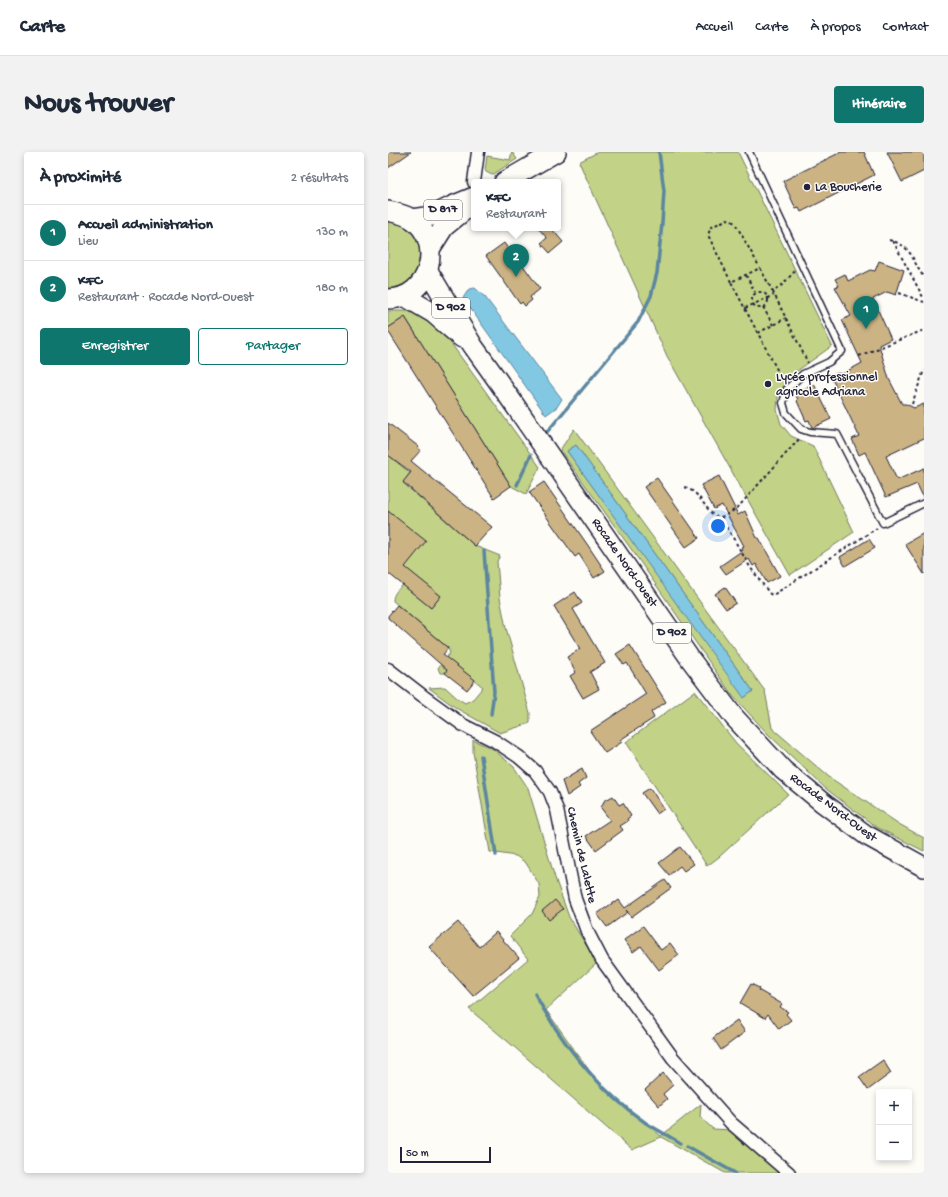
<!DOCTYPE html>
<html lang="fr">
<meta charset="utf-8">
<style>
:root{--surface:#fff;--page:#f2f2f3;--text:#1f2937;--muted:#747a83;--line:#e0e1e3;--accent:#0f766e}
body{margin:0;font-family:"Gochi Hand",sans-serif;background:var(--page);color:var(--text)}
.controls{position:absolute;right:12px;bottom:12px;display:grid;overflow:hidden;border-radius:4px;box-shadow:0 2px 6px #0003}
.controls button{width:36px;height:36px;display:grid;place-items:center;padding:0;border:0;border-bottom:1px solid var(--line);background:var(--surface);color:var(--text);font:20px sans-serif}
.scale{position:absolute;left:12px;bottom:10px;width:91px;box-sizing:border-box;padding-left:4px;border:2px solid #22223b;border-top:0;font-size:11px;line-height:14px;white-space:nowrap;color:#22223b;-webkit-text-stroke:3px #fdfcf7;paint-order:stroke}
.you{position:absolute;left:330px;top:374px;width:14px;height:14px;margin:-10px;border:3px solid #fff;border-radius:50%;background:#1a73e8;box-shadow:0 0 0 6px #1a73e833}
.badge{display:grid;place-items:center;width:26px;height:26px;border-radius:50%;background:var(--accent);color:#fff;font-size:13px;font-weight:700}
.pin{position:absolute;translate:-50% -33px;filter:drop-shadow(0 1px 2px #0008)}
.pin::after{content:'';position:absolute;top:21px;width:14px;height:12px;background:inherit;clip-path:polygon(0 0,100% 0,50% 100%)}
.popup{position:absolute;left:83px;top:27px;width:90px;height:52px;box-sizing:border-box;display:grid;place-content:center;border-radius:4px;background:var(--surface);filter:drop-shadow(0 1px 3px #0005);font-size:13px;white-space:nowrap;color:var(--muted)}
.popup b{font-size:15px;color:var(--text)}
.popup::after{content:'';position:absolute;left:50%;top:100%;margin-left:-8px;border:8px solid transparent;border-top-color:var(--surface)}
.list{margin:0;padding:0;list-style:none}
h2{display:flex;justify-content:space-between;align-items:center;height:52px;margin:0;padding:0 16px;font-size:17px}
h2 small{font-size:13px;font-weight:400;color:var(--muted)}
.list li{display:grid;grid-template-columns:26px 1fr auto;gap:12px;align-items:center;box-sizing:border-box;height:56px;padding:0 16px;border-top:1px solid var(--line)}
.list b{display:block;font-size:15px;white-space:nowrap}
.list p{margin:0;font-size:13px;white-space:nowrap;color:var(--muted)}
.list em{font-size:13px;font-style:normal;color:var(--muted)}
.actions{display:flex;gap:8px;padding:12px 16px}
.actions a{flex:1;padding:9px 0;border:1px solid var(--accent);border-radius:4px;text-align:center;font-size:14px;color:var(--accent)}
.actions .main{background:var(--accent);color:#fff}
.map{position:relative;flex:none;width:536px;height:1021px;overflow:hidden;border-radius:4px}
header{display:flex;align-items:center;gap:24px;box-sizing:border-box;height:56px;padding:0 20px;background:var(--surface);border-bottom:1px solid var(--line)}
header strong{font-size:19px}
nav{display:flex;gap:22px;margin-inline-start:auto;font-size:14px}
.intro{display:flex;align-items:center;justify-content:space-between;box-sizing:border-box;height:96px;padding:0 24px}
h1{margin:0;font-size:28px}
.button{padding:10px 18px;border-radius:4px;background:var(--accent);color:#fff;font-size:14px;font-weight:700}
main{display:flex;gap:24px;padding:0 24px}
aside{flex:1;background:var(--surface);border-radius:4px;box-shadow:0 2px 6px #0003}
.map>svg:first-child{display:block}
.green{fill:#c2d387;stroke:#727a61;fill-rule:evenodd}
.water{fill:#82c8e3;stroke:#5c86a0}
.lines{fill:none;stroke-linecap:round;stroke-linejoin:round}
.stream{stroke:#5c86a0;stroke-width:3.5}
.building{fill:#ccb383;stroke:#22223b}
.lane-casing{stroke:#22223b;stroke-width:9}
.street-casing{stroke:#22223b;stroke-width:15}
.primary-casing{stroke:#22223b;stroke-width:22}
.path{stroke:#22223b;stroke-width:2;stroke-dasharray:3 3;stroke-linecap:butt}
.lane{stroke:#fdfcf7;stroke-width:6}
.street{stroke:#fdfcf7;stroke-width:12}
.primary{stroke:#fdfcf7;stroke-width:19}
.poi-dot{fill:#22223b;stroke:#fdfcf7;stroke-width:1.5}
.labels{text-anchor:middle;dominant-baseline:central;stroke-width:3;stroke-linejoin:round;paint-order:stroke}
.shield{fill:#fdfcf7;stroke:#646373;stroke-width:1}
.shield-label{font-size:12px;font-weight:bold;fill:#22223b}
.poi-label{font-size:13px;fill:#22223b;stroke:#fdfcf7;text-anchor:start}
.street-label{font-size:13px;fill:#22223b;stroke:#fdfcf7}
</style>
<header>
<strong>Carte</strong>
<nav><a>Accueil</a><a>Carte</a><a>À propos</a><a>Contact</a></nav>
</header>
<div class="intro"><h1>Nous trouver</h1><a class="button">Itinéraire</a></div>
<main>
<aside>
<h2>À proximité<small>2 résultats</small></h2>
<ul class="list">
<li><span class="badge">1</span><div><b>Accueil administration</b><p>Lieu</p></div><em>130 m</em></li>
<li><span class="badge">2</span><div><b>KFC</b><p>Restaurant · Rocade Nord-Ouest</p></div><em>180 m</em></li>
</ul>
<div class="actions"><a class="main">Enregistrer</a><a>Partager</a></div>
</aside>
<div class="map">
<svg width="536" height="1021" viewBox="0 0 536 1021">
<rect width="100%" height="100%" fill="#fdfcf7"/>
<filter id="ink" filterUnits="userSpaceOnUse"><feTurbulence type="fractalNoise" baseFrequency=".025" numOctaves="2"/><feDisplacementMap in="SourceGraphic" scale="8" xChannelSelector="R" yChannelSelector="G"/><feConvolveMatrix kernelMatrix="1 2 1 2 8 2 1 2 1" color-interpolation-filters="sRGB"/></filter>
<g filter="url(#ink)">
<g class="green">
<path d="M124 0 129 7 104 23 98 20 97 18 99 4 122 8Z"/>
<path d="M210 0H350L444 194 402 224 390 245 389 258 393 272 403 284 425 294 466 380 402 423 279 204 191 10Z"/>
<path d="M0 68C5 69 11 70 15 72 48 85 35 138 0 136Z"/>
<path d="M0 159H22L37 167 62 190 152 315 138 342 123 334 17 165 0 176Z"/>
<path d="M186 277 377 539 384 576 441 625 511 672 536 686V699L488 675 437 636 380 582 344 543 246 401 172 298ZM188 293 365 539 357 545 179 299Z"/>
<path d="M0 303 22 321 15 331 87 394 112 404 109 409 112 446 118 476 142 561V571L112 581 68 556 41 536 57 535 69 546 77 551 85 547 95 535 65 511 57 521H52L50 516 62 501 60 496 5 449C5 442 9 438 15 433L43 456 53 444 0 402Z"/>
<path d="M307 539 348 591 400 642 331 705 319 714 238 590Z"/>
<path d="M85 588 105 597 126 615 140 636 167 726 181 765 209 811 158 858 211 932 273 984 313 952 312 965 325 977 344 978 396 1021H337L273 985 244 998 124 893 81 857 140 807 122 784 144 762 152 745 151 732 138 711 128 704 102 700 85 600Z"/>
</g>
<g class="water">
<path d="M87 136 97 145 174 247 169 255 158 263 75 146 81 137Z"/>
<path d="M188 293 365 539 356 546 179 299Z"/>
</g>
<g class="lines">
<g class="stream">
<path d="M159 280 250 170 263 144 269 121 274 71 276 39 271 0"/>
<path d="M129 333 143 303"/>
<path d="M96 399 106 540 103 562"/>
<path d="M93 604 108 703"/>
<path d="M147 842C174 892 211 938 258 971 269 978 281 984 292 991"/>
<path d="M299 994 347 1021"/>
</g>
</g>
<g class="building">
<path d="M0 0H23L0 16Z"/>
<path d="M453 0H476L486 23 413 60 411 56 408 57 395 29Z"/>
<path d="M499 0H536V19L514 30Z"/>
<path d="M150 76H163L175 90 162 101 153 91 159 86Z"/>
<path d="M116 91 132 114 134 112 152 137 142 145 144 148 137 154 134 150 132 152 98 104Z"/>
<path d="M491 109 516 118 508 143 499 140 485 147 503 187 491 193 501 227 514 252H518L526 256 536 252V286L498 304 509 328 536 316V347L529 332 498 345 477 300 471 303 464 287 471 284 444 227 445 223 449 221 454 222 474 211 454 168 463 164 447 135 451 134 447 127 457 122 460 129 482 118 487 119Z"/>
<path d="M17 165 123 334 106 346 0 179V176Z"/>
<path d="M426 232 443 267 424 276 421 268 418 269 409 249 410 248 407 241Z"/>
<path d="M0 271 31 295 30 297 33 298 23 309 104 375 87 394 15 330 23 320 0 303Z"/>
<path d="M331 324 350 363 357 359 369 386H371L392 424 379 431 368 412 365 414 361 407 338 422 332 414 355 398 354 395 356 394 334 353 326 357 313 333Z"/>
<path d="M269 326 311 386 298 395 256 335Z"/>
<path d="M156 330 201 395 217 419 206 426 191 402 187 405 141 340Z"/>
<path d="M0 359 38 389 17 415 53 444 43 456 0 421Z"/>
<path d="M536 381V422L517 392Z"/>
<path d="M481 387 487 396 457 414 452 405Z"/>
<path d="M337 435 348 451 338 457 327 442Z"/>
<path d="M187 440 194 451 185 457 217 511 202 520 211 537 195 546 182 524 188 520 179 505 192 497 166 454Z"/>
<path d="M9 453 60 496 55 503 87 528 79 538 57 521 59 518 0 466V464Z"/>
<path d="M242 493 278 550 263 560 266 566 232 588 234 590 217 601 202 579 258 542 239 511 236 513 228 502Z"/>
<path d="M194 617 198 626 190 632 192 635 179 644 174 629Z"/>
<path d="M262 636 276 657 269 662 254 641Z"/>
<path d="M225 644 231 653 235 651 243 664 239 667 240 669 232 674 235 678 208 698 198 684 222 668 213 656 216 649Z"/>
<path d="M292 695 306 712 296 719 292 714 281 723 271 711Z"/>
<path d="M277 728 283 736 243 765 238 758 240 760 219 775 209 762 226 750 227 751 231 748 237 756Z"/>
<path d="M167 748 175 757 161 768 154 759Z"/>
<path d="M70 770 91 795 108 780 131 806 85 844 41 795Z"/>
<path d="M255 774 273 798 282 791 291 803 271 818 253 794 245 800 236 788Z"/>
<path d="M363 832 371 836 370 838 377 842 394 852 392 855 400 860 398 862 403 868 391 877 380 862 377 866 352 851Z"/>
<path d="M349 868 357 880 333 898 325 886Z"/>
<path d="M495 908 503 921 480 938 471 925Z"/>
<path d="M275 921 285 933 275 942 279 947 271 954 257 938Z"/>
</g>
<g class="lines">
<defs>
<path id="lane" d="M361 0 454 199 441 210 415 222 399 237 395 251 398 261 413 277 422 280 449 282 495 371 536 351"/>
<g id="street">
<path d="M86 30 90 0"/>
<path d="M0 517 35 544 75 573 107 589 131 605 147 619 162 640 169 658 187 747 199 779 214 808 285 906 343 971 401 1021"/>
</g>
<g id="primary">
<path d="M116 30 168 0"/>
<path d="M0 59C8 61 16 62 24 67 57 90 42 147 0 147"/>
<path d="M24 67 44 64 64 54 86 45"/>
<path d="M42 97 56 75 83 53"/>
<path d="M40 119 85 194 110 229 303 508 346 565 395 618 435 651 478 683 536 715"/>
<path d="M16 144 45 161 74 186"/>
</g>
</defs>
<use href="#lane" class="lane-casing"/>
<use href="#street" class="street-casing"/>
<use href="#primary" class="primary-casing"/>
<g class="path">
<path d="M501 88C526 94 523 109 536 125"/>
<path d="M505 89 536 147"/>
<path d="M407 119 394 133 385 140 420 211"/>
<path d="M358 123 367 140"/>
<path d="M343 130 320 83 323 75 340 67 347 71 372 116"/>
<circle cx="372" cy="148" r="8"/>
<path d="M385 140 372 116 343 130 395 229"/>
<path d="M511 141 536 150"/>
<path d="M375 155 385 173"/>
<path d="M357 156 386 143"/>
<path d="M370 181 398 166"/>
<path d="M471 204 536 178"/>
<path d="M524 252 536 218"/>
<path d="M297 335C301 337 305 339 308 342 326 362 325 376 352 353L412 286"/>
<path d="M333 365 362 415 382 442 385 443 489 376"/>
</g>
<use href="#lane" class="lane"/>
<use href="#street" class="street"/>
<use href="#primary" class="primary"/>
</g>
</g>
<g class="poi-dot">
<circle cx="419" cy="35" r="4"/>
<circle cx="380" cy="232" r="4"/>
</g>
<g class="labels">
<g class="shield">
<rect x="36" y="48" width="38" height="20" rx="3"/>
<rect x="44" y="146" width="38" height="20" rx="3"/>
<rect x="265" y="471" width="38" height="20" rx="3"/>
</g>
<g class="shield-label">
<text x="55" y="58">D 817</text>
<text x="63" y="156">D 902</text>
<text x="284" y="481">D 902</text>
</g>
<g class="poi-label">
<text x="427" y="35">La Boucherie</text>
<text x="388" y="225">Lycée professionnel<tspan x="388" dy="15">agricole Adriana</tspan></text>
</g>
<g class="street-label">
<text transform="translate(236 411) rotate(55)">Rocade Nord-Ouest</text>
<text transform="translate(445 656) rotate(37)">Rocade Nord-Ouest</text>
<text transform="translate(193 703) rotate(77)">Chemin de Lalette</text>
</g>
</g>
</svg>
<div class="controls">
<button>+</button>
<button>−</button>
</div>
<div class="scale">50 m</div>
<div class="you"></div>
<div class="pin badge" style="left:478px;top:177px">1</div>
<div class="pin badge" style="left:128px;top:125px">2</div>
<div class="popup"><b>KFC</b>Restaurant</div>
</div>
</main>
